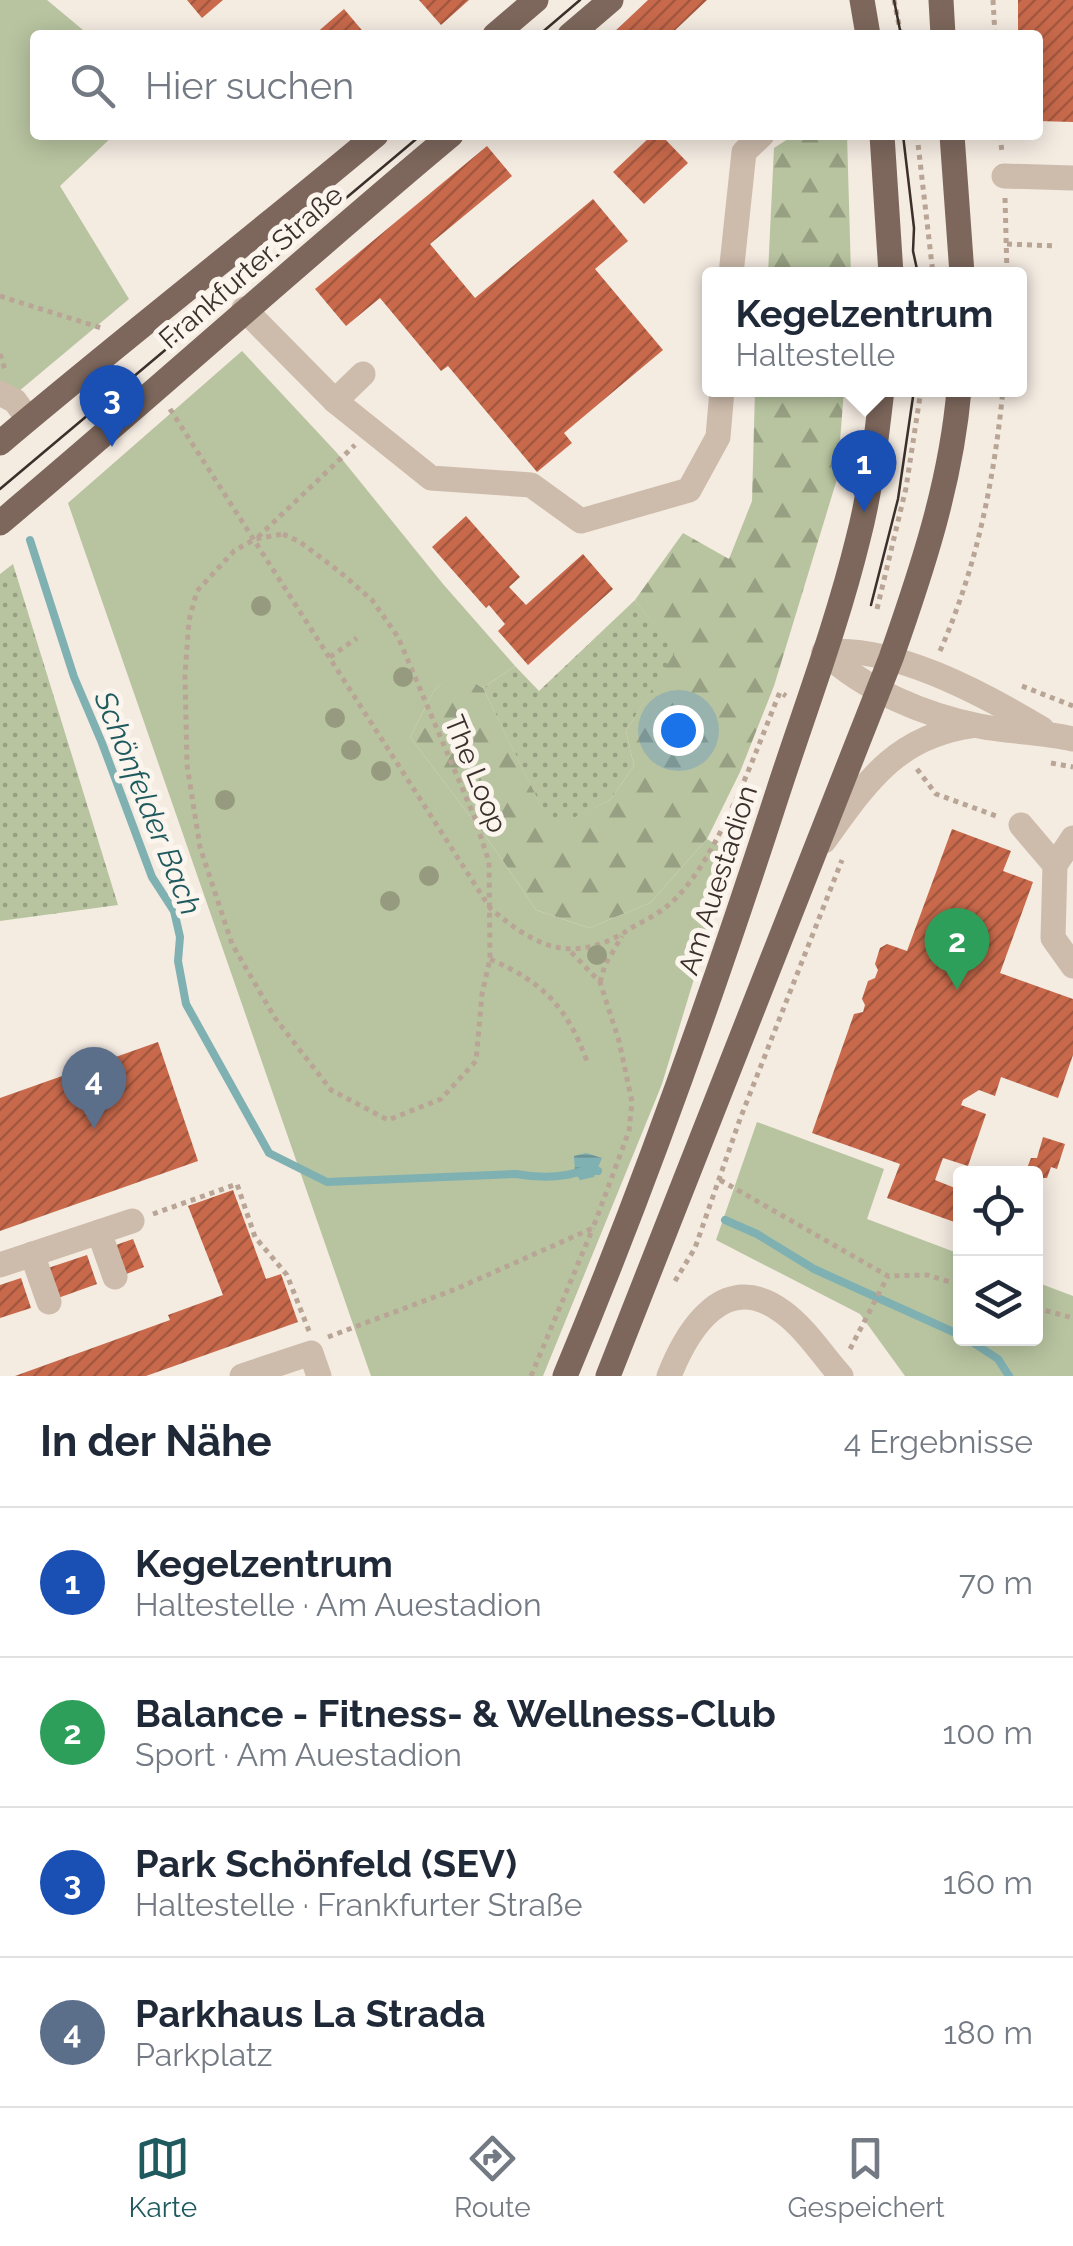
<!DOCTYPE html>
<html lang="de">
<meta charset="utf-8">
<style>
:root{--surface:#fff;--page:#f6f6f7;--text:#1f2937;--muted:#747a83;--line:#e0e1e3;--accent:#1f5a5e}
body{margin:0;font-family:Raleway,sans-serif;background:var(--page);color:var(--text)}
.controls{position:absolute;right:30px;bottom:30px;display:grid;overflow:hidden;border-radius:10px;box-shadow:0 5px 25px #0003}
.controls button{width:90px;height:90px;display:grid;place-items:center;padding:0;border:0;border-bottom:2px solid var(--line);background:var(--surface);color:var(--text);font:50px sans-serif}
.you{position:absolute;left:678px;top:730px;width:35px;height:35px;margin:-25px;border:8px solid #fff;border-radius:50%;background:#1a73e8;box-shadow:0 0 0 15px #1a73e833}
.badge{display:grid;place-items:center;width:65px;height:65px;border-radius:50%;background:var(--accent);color:#fff;font-size:32px;font-weight:700}
.pin{position:absolute;translate:-50% -82px;filter:drop-shadow(0 2px 5px #0008)}
.pin::after{content:'';position:absolute;top:52px;width:35px;height:30px;background:inherit;clip-path:polygon(0 0,100% 0,50% 100%)}
.popup{position:absolute;left:702px;top:267px;width:325px;height:130px;box-sizing:border-box;display:grid;place-content:center;border-radius:10px;background:var(--surface);filter:drop-shadow(0 2px 8px #0005);font-size:32px;white-space:nowrap;color:var(--muted)}
.popup b{font-size:38px;color:var(--text)}
.popup::after{content:'';position:absolute;left:50%;top:100%;margin-left:-20px;border:20px solid transparent;border-top-color:var(--surface)}
.list{margin:0;padding:0;list-style:none}
h2{display:flex;justify-content:space-between;align-items:center;height:130px;margin:0;padding:0 40px;font-size:42px}
h2 small{font-size:32px;font-weight:400;color:var(--muted)}
.list li{display:grid;grid-template-columns:65px 1fr auto;gap:30px;align-items:center;box-sizing:border-box;height:150px;padding:0 40px;border-top:2px solid var(--line)}
.list b{display:block;font-size:38px;white-space:nowrap}
.list p{margin:0;font-size:32px;white-space:nowrap;color:var(--muted)}
.list em{font-size:32px;font-style:normal;color:var(--muted)}
.icon{flex:none;width:55px;height:55px;fill:none;stroke:currentColor;stroke-width:2;stroke-linecap:round;stroke-linejoin:round}
.map{position:relative;flex:none;width:1073px;height:1376px;overflow:hidden}
.search{position:absolute;background:var(--surface);box-shadow:0 5px 25px #0003;left:30px;right:30px;top:30px;height:110px;display:flex;align-items:center;gap:25px;box-sizing:border-box;padding:0 35px;border-radius:10px;color:var(--muted);font-size:38px}
.sheet{height:730px;background:var(--surface)}
nav{display:flex;justify-content:space-around;align-items:center;box-sizing:border-box;height:140px;border-top:2px solid var(--line);background:var(--surface);font-size:28px;color:var(--muted)}
nav a{display:grid;justify-items:center;gap:5px}
nav .on{color:var(--accent)}
.map>svg:first-child{display:block}
.grass{fill:url(#grass-dots)}
.forest{fill:url(#forest-firs)}
.park{fill:#b8c4a0}
.water{fill:url(#water-rules)}
.lines{fill:none;stroke-linecap:round;stroke-linejoin:round}
.stream{stroke:#7fb0b2;stroke-width:8}
.building{fill:url(#building-hatch)}
.path{stroke:#b9a596;stroke-width:5;stroke-dasharray:5 5;stroke-linecap:butt}
.minor{stroke:#cdbbac;stroke-width:25}
.major{stroke:#7d675c;stroke-width:25}
.tram{stroke:#3b302b;stroke-width:2.5}
.tree{fill:#969b7f}
.labels{text-anchor:middle;dominant-baseline:central;stroke-width:10;stroke-linejoin:round;paint-order:stroke}
.street-label{font-size:28px;fill:#3b302b;stroke:#fbf5ee}
.water-label{font-size:30px;font-style:italic;fill:#1f5a5e;stroke:#fbf5ee}
</style>
<div class="map">
<svg width="1073" height="1376" viewBox="0 0 1073 1376">
<defs>
<pattern id="grass-dots" width="8" height="8" patternUnits="userSpaceOnUse" patternTransform="scale(2.5)"><rect width="8" height="8" fill="#b8c4a0"/><path d="M2 2h.1M6 6h.1" fill="none" stroke="#97a083" stroke-width="1.8" stroke-linecap="round"/></pattern>
<pattern id="forest-firs" width="22" height="20" patternUnits="userSpaceOnUse" patternTransform="scale(2.5)"><rect width="22" height="20" fill="#b8c4a0"/><path d="M5 1l3.5 6h-7zM16 11l3.5 6h-7z" fill="#97a083"/></pattern>
<pattern id="water-rules" width="6" height="5" patternUnits="userSpaceOnUse" patternTransform="scale(2.5)"><rect width="6" height="5" fill="#7fb0b2"/><path d="M0 2.5h6" fill="none" stroke="#699091"/></pattern>
<pattern id="building-hatch" width="6" height="6" patternUnits="userSpaceOnUse" patternTransform="scale(2.5)"><rect width="6" height="6" fill="#c8694b"/><path d="M-1 1l2-2M0 6l6-6M5 7l2-2" fill="none" stroke="#a4573f"/></pattern>
</defs>
<rect width="100%" height="100%" fill="#f4ebe1"/>
<g class="grass">
<path d="M13 564 118 905 0 921V574Z"/>
<path d="M635 600 676 652 626 731 634 766 610 800 552 829 483 688 515 666 539 691Z"/>
</g>
<g class="forest">
<path d="M794 135H847L851 274H768L774 148Z"/>
<path d="M755 390H844L837 479 774 686 740 772 707 839 650 903 589 928 536 910 494 848 410 737 434 691 455 670 483 688 552 828 610 800 634 766 626 731 675 652 635 600 683 533 729 559 752 501Z"/>
</g>
<g class="park">
<path d="M0 0H47L89 35H35V135H114L60 186 129 299 0 407Z"/>
<path d="M242 351 337 453 443 584 515 666 483 688 455 671 434 691 410 737 494 848 536 910 589 928 650 903 707 839 732 854 662 1084 543 1376H371L68 503Z"/>
<path d="M757 1122 884 1169 867 1219 960 1254V1338H1036V1282L1073 1296V1376H905L860 1314 716 1240Z"/>
</g>
<path class="water" d="M586 1153 602 1158 594 1177 580 1180 575 1173 574 1156Z"/>
<g class="lines">
<g class="stream">
<path d="M30 540 74 677 102 743 152 877 174 911 180 937 178 961 186 1004 269 1153 327 1182 516 1174C533 1177 549 1178 566 1175 579 1173 585 1168 598 1171"/>
<path d="M725 1220 757 1234 814 1269 960 1335"/>
<path d="M966 1338 998 1359 1009 1376"/>
</g>
</g>
<g class="building">
<path d="M187 0H223L202 18Z"/>
<path d="M419 0H469L441 25Z"/>
<path d="M648 0H707L670 35H611Z"/>
<path d="M1018 0H1073V122L1038 121V35H1018Z"/>
<path d="M344 9 366 35H314Z"/>
<path d="M652 135H661L688 163 644 204 613 172Z"/>
<path d="M487 146 512 176 430 244 475 298 593 199 628 241 595 269 663 350 564 433 572 443 537 472 448 366 441 371 380 298 346 326 315 289Z"/>
<path d="M466 516 520 577 509 587 526 605 583 554 613 589 528 665 498 631 505 624 489 605 486 608 432 547Z"/>
<path d="M952 829 1011 851 1003 871 1033 882 1000 973 1073 999V1055L1058 1098 1001 1077 995 1096 979 1090 963 1100 961 1105 986 1114 968 1166 943 1158 935 1180 960 1190V1224L887 1198 900 1164 812 1133 854 1014 863 1012 865 1005 862 999 868 981 875 978 878 970 875 964 880 948 887 944 907 951Z"/>
<path d="M158 1042 198 1161 0 1231V1098Z"/>
<path d="M1043 1137 1065 1144 1057 1169 1051 1167 1047 1178H1036V1174L1027 1168 1031 1158H1037Z"/>
<path d="M233 1190 266 1279 281 1274 298 1322 146 1376H15L170 1320 168 1315 223 1295 188 1206Z"/>
<path d="M133 1239 144 1267 124 1275 113 1246Z"/>
<path d="M87 1255 97 1284 58 1298 48 1268Z"/>
<path d="M21 1278 31 1308 0 1318V1285Z"/>
</g>
<g class="lines">
<g class="path">
<path d="M894 0 901 35"/>
<path d="M993 0 995 35"/>
<path d="M917 135 933 274"/>
<path d="M1000 135 1002 152"/>
<path d="M1005 198 1007 274"/>
<path d="M1007 244 1057 246"/>
<path d="M0 296 101 328"/>
<path d="M0 354 5 370"/>
<path d="M170 409 490 908C539 950 575 965 633 927 644 921 656 915 666 907 716 868 755 752 780 692L786 696"/>
<path d="M283 534 300 542 340 572 372 600 398 637 474 816 489 862 490 959 482 994 476 1061 441 1099 388 1120 331 1090 275 1018 232 944 200 847 187 765 185 675 189 620 197 591 234 551 255 539Z"/>
<path d="M258 537 355 445"/>
<path d="M877 609 906 488 921 390"/>
<path d="M940 651C977 567 994 480 1003 390"/>
<path d="M330 657 357 638"/>
<path d="M1022 686 1073 706"/>
<path d="M1051 763 1073 767"/>
<path d="M917 769 936 794 999 817"/>
<path d="M490 959C544 983 566 1006 587 1061"/>
<path d="M600 982 605 965 622 936"/>
<path d="M720 1180 888 1276 927 1275 960 1285"/>
<path d="M153 1214 237 1184 255 1237 287 1275 309 1331"/>
<path d="M675 1281 695 1248 740 1119 842 860"/>
<path d="M1036 1308 1073 1318"/>
<path d="M328 1337 456 1289 593 1228 629 1131 632 1102 619 1041 600 982 570 951"/>
<path d="M850 1349 888 1276"/>
<path d="M531 1376 593 1228"/>
</g>
<g class="minor">
<path d="M1004 176 1073 178"/>
<path d="M731 274 744 152 762 135"/>
<path d="M244 309 335 401"/>
<path d="M363 374 335 401 431 478 531 485 581 521 689 490 718 437 722 390"/>
<path d="M0 393 15 401 28 419"/>
<path d="M824 652C865 690 924 715 979 726 1010 732 1042 732 1073 739"/>
<path d="M824 652C892 644 984 694 1042 729"/>
<path d="M1021 825 1055 865"/>
<path d="M1073 838 1055 865 1053 938 1073 966"/>
<path d="M824 841C866 783 895 737 971 726"/>
<path d="M99 1232 115 1277"/>
<path d="M32 1254 49 1302"/>
<path d="M0 1265 132 1221"/>
<path d="M242 1376 311 1353 319 1376"/>
<path d="M669 1376C688 1328 725 1269 783 1312 805 1328 823 1356 841 1376"/>
</g>
<g class="major">
<path d="M862 0 868 35"/>
<path d="M941 0 943 35"/>
<path d="M495 35 536 0"/>
<path d="M570 35 611 0"/>
<path d="M882 135 891 274"/>
<path d="M952 135 962 274"/>
<path d="M0 443C124 338 252 239 376 135"/>
<path d="M0 523C152 395 299 262 451 135"/>
<path d="M565 1376C645 1185 714 990 778 792 805 709 837 625 858 539 871 490 876 439 882 390"/>
<path d="M608 1376 891 658C922 570 951 483 959 390"/>
</g>
<g class="tram">
<path d="M894 0 901 35"/>
<path d="M539 35 580 0"/>
<path d="M903 135 914 228 913 251 918 274"/>
<path d="M0 489 421 135"/>
<path d="M871 605 898 499 914 390"/>
</g>
</g>
<g class="tree">
<circle cx="261" cy="606" r="10"/>
<circle cx="403" cy="677" r="10"/>
<circle cx="335" cy="718" r="10"/>
<circle cx="351" cy="750" r="10"/>
<circle cx="381" cy="771" r="10"/>
<circle cx="225" cy="800" r="10"/>
<circle cx="429" cy="876" r="10"/>
<circle cx="390" cy="901" r="10"/>
<circle cx="597" cy="955" r="10"/>
</g>
<g class="labels">
<g class="street-label">
<text transform="translate(251 267) rotate(-41)">Frankfurter Straße</text>
<text transform="translate(476 774) rotate(68)">The Loop</text>
<text transform="translate(718 880) rotate(-72)">Am Auestadion</text>
</g>
<g class="water-label">
<text transform="translate(148 803) rotate(68)">Schönfelder Bach</text>
</g>
</g>
</svg>
<div class="controls">
<button><svg class="icon" aria-label="locate" viewBox="0 0 24 24"><circle cx="12" cy="12" r="6"/><path d="M12 2v4M12 18v4M2 12h4M18 12h4"/></svg></button>
<button><svg class="icon" aria-label="layers" viewBox="0 0 24 24"><path d="M12 4l9 5-9 5-9-5zM3 14l9 5 9-5"/></svg></button>
</div>
<div class="you"></div>
<div class="pin badge" style="left:864px;top:512px;background:#1a4fb4">1</div>
<div class="popup"><b>Kegelzentrum</b>Haltestelle</div>
<div class="pin badge" style="left:957px;top:990px;background:#2e9e5b">2</div>
<div class="pin badge" style="left:112px;top:447px;background:#1a4fb4">3</div>
<div class="pin badge" style="left:94px;top:1129px;background:#5c6f8a">4</div>
<div class="search"><svg class="icon" aria-label="search" viewBox="0 0 24 24"><circle cx="10" cy="10" r="6"/><path d="M15 15l6 6"/></svg>Hier suchen</div>
</div>
<section class="sheet">
<h2>In der Nähe<small>4 Ergebnisse</small></h2>
<ul class="list">
<li><span class="badge" style="background:#1a4fb4">1</span><div><b>Kegelzentrum</b><p>Haltestelle · Am Auestadion</p></div><em>70 m</em></li>
<li><span class="badge" style="background:#2e9e5b">2</span><div><b>Balance - Fitness- &amp; Wellness-Club</b><p>Sport · Am Auestadion</p></div><em>100 m</em></li>
<li><span class="badge" style="background:#1a4fb4">3</span><div><b>Park Schönfeld (SEV)</b><p>Haltestelle · Frankfurter Straße</p></div><em>160 m</em></li>
<li><span class="badge" style="background:#5c6f8a">4</span><div><b>Parkhaus La Strada</b><p>Parkplatz</p></div><em>180 m</em></li>
</ul>
</section>
<nav>
<a class="on"><svg class="icon" aria-label="map" viewBox="0 0 24 24"><path d="M3 6l6-2 6 2 6-2v14l-6 2-6-2-6 2zM9 4v14M15 6v14"/></svg>Karte</a>
<a><svg class="icon" aria-label="directions" viewBox="0 0 24 24"><path d="M12 3l9 9-9 9-9-9zM9 14v-3h6M13 9l2 2-2 2"/></svg>Route</a>
<a><svg class="icon" aria-label="saved" viewBox="0 0 24 24"><path d="M7 4h10v16l-5-4-5 4z"/></svg>Gespeichert</a>
</nav>
